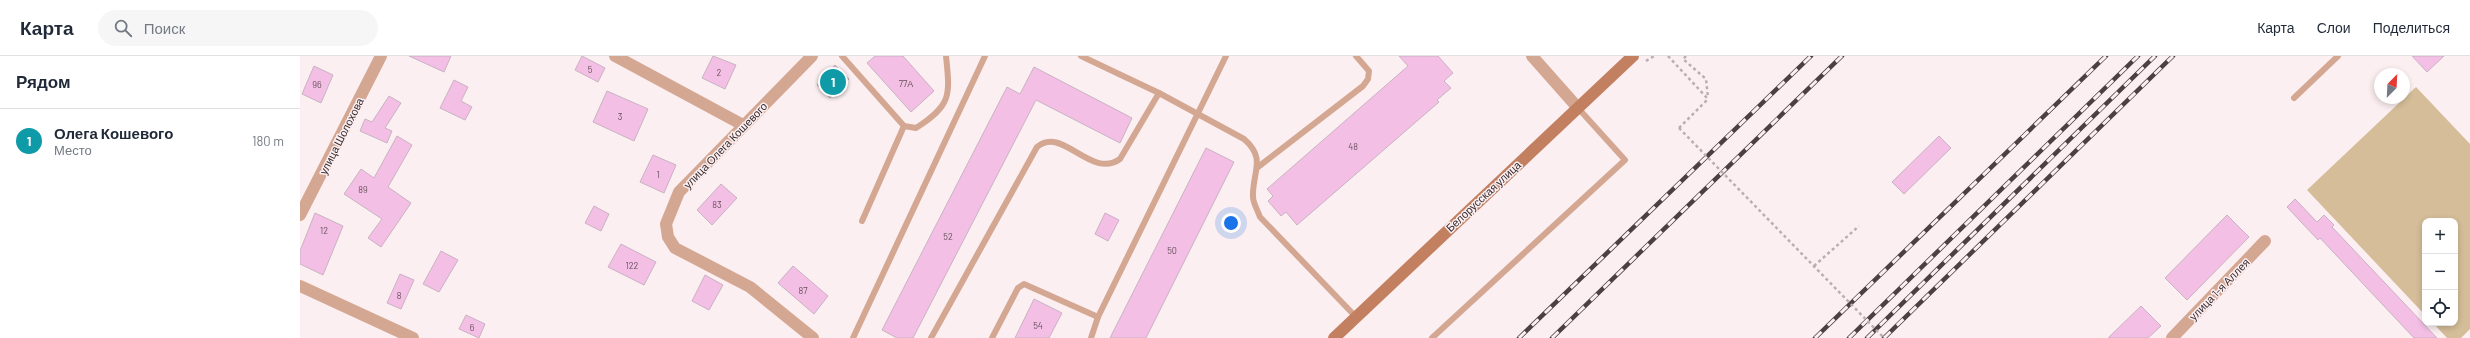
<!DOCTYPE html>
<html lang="ru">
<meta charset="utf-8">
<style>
:root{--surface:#fff;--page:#f6f6f7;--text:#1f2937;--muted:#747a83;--line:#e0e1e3;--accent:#111827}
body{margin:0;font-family:Barlow,sans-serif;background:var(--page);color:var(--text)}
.controls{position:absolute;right:12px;bottom:12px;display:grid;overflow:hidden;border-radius:8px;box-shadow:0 2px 6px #0003}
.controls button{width:36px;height:36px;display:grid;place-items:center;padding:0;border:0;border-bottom:1px solid var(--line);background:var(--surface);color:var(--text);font:20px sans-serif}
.compass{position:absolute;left:2074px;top:12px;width:36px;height:36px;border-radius:50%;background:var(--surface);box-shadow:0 2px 6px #0003;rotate:24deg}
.you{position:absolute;left:931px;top:167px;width:14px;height:14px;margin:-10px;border:3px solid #fff;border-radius:50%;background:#1a73e8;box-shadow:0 0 0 6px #1a73e833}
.badge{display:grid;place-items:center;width:26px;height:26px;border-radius:50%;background:var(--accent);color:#fff;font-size:13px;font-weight:700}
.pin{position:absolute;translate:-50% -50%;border:2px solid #fff;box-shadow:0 1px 4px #0006}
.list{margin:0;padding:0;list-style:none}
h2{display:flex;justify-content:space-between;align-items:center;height:52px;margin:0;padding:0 16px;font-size:17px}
h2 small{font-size:13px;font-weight:400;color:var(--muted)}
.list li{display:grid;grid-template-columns:26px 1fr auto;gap:12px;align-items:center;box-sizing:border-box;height:64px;padding:0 16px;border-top:1px solid var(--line)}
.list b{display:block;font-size:15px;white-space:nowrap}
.list p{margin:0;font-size:13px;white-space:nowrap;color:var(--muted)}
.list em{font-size:13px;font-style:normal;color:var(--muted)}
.icon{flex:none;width:22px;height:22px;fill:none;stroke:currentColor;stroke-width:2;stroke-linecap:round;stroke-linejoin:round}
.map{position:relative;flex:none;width:2170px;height:282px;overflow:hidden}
header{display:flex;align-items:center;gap:24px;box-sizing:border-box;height:56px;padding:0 20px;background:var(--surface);border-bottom:1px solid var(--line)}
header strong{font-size:19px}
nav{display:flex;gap:22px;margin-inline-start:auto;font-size:14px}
.search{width:280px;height:36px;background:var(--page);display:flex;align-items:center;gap:10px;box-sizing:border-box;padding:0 14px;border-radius:22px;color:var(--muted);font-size:15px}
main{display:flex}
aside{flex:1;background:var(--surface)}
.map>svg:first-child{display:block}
.green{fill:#d4bd98}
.building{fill:#f3bfe5;stroke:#c9b2c2}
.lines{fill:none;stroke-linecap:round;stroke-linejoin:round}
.path{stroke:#bbaeb0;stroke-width:2.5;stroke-dasharray:3 3;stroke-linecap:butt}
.service{stroke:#d4a792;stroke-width:6}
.minor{stroke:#d4a792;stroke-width:12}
.tertiary{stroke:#d4a792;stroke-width:12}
.secondary{stroke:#c28061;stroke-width:12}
.rail-casing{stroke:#4c4041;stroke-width:4.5}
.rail{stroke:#fceff1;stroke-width:3;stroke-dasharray:9;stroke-linecap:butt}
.path-bridge{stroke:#bbaeb0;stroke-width:2.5;stroke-dasharray:3 3;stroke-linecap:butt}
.labels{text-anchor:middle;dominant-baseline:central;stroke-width:3;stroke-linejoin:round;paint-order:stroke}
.number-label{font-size:9px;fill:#66505a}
.street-label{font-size:11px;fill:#372b2c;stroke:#fceff1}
</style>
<header>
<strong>Карта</strong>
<div class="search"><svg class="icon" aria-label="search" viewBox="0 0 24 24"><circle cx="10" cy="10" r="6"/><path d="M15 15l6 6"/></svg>Поиск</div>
<nav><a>Карта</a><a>Слои</a><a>Поделиться</a></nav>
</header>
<main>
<aside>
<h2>Рядом<small></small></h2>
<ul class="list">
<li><span class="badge" style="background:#0f9aa8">1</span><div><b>Олега Кошевого</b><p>Место</p></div><em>180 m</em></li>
</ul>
</aside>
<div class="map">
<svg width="2170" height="282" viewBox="0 0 2170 282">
<rect width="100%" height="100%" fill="#fceff1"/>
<path class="green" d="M2116 31 2170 88V273L2161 282H2147L2133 267H2155V165H2125V259L2007 134Z"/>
<g class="building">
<path d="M109 0H151L144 16Z"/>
<path d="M282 0 305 12 298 26 275 14Z"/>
<path d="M413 0 436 9 425 33 402 22Z"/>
<path d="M575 0H603L634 35 611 56 567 7Z"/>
<path d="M1099 0H1138L1153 17 1144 25 1151 32 1137 44 1139 46 997 169 986 156 981 160 968 145 973 140 967 133 1108 10Z"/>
<path d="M2112 0H2144L2127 16Z"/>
<path d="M535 9 549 23 530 42 517 29Z"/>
<path d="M14 10 33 19 21 47 2 38Z"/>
<path d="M734 11 832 62 820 87 736 44 613 282H597L582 274 707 31 720 38Z"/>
<path d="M154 24 168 31 161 45 172 51 165 64 140 52Z"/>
<path d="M307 35 348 53 334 85 293 66Z"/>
<path d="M89 40 101 47 85 72 92 75 87 87 60 75 65 63 72 66Z"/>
<path d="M97 80 112 89 88 131 111 147 81 191 68 182 82 163 44 138 61 113 74 122Z"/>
<path d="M1639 80 1651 92 1604 138 1592 126Z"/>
<path d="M906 92 934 106 846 282H810Z"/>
<path d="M353 99 376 109 364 137 340 126Z"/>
<path d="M421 128 437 142 412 169 397 154Z"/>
<path d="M1995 143 2017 166 2024 159 2034 169 2032 171 2137 282H2114L2020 182 2018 184 1987 151Z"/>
<path d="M294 150 309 158 301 175 285 167Z"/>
<path d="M15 157 43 170 23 219 0 208V195Z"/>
<path d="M805 157 819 164 808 185 795 178Z"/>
<path d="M1927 159 1949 181 1887 244 1865 222Z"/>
<path d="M321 188 356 206 344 229 308 211Z"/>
<path d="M141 195 158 204 139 236 123 228Z"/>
<path d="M493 210 528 240 514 258 478 227Z"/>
<path d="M100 218 114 224 101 253 87 247Z"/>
<path d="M405 219 423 229 409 254 392 245Z"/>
<path d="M734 243 762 257 749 282H715Z"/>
<path d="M1841 250 1861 270 1848 282H1808Z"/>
<path d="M166 259 185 268 179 282 159 273Z"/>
</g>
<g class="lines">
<g class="path">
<path d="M1368 0 1408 43"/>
<path d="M1386 0 1383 3 1406 23 1408 42"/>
<path d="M1346 5 1354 0"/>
<path d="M1379 72 1408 43"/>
<path d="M1514 210 1559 170"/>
</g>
<g class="service">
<path d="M542 0 604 70 616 72C652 49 650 39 646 0"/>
<path d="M781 0 859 37 944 83C967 103 952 116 953 141 953 147 958 155 960 161L1056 261"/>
<path d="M1994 42 2038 0"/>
<path d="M958 111 1063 30 1068 23 1069 15 1056 0"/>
<path d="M562 165 604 70"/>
<path d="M553 282 685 0"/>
<path d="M631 282 737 91C762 69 791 124 820 103L859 37"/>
<path d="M692 282 718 232 724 228 798 261"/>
<path d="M791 282 798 261 926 0"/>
<path d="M1132 282 1325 104 1278 52"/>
</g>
<g class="minor">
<path d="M315 0 443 69"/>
<path d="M512 0 379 136 366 168 368 181 375 192 450 231 513 282"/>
<path d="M1232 0 1278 52"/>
<path d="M0 230 113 282"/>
<path d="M1872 282 1965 185"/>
</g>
<path class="tertiary" d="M0 159 81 0"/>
<path class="secondary" d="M1034 282 1333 0"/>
<defs>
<g id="rail">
<path d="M1219 282 1511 0"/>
<path d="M1252 282 1542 0"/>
<path d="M1515 282 1806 0"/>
<path d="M1549 282 1838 0"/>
<path d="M1567 282 1855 0"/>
<path d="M1584 282 1873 0"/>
</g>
</defs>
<use href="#rail" class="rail-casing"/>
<use href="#rail" class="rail"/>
<path class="path-bridge" d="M1379 72 1584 282"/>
</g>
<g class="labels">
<g class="number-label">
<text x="290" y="13">5</text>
<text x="419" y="16">2</text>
<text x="606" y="27">77А</text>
<text x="17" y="28">96</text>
<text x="320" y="60">3</text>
<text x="1053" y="90">48</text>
<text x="358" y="118">1</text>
<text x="63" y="133">89</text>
<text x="417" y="148">83</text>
<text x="24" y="174">12</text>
<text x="648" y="180">52</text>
<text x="872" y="194">50</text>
<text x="332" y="209">122</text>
<text x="503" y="234">87</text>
<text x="99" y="239">8</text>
<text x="738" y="269">54</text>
<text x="172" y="271">6</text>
</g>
<g class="street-label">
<text transform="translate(41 80) rotate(-63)">улица Шолохова</text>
<text transform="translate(425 89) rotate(-46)">улица Олега Кошевого</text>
<text transform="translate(1183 140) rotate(-43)">Белорусская улица</text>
<text transform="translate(1919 233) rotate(-46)">улица 1-я Аллея</text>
</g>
</g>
</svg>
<div class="controls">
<button>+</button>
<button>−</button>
<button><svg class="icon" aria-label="locate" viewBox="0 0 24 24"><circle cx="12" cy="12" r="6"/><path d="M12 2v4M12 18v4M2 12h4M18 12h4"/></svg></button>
</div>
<svg class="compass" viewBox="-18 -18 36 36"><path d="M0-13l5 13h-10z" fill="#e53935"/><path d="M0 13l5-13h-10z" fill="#747a83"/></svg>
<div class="you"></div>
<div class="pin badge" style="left:533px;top:26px;background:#0f9aa8">1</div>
</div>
</main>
